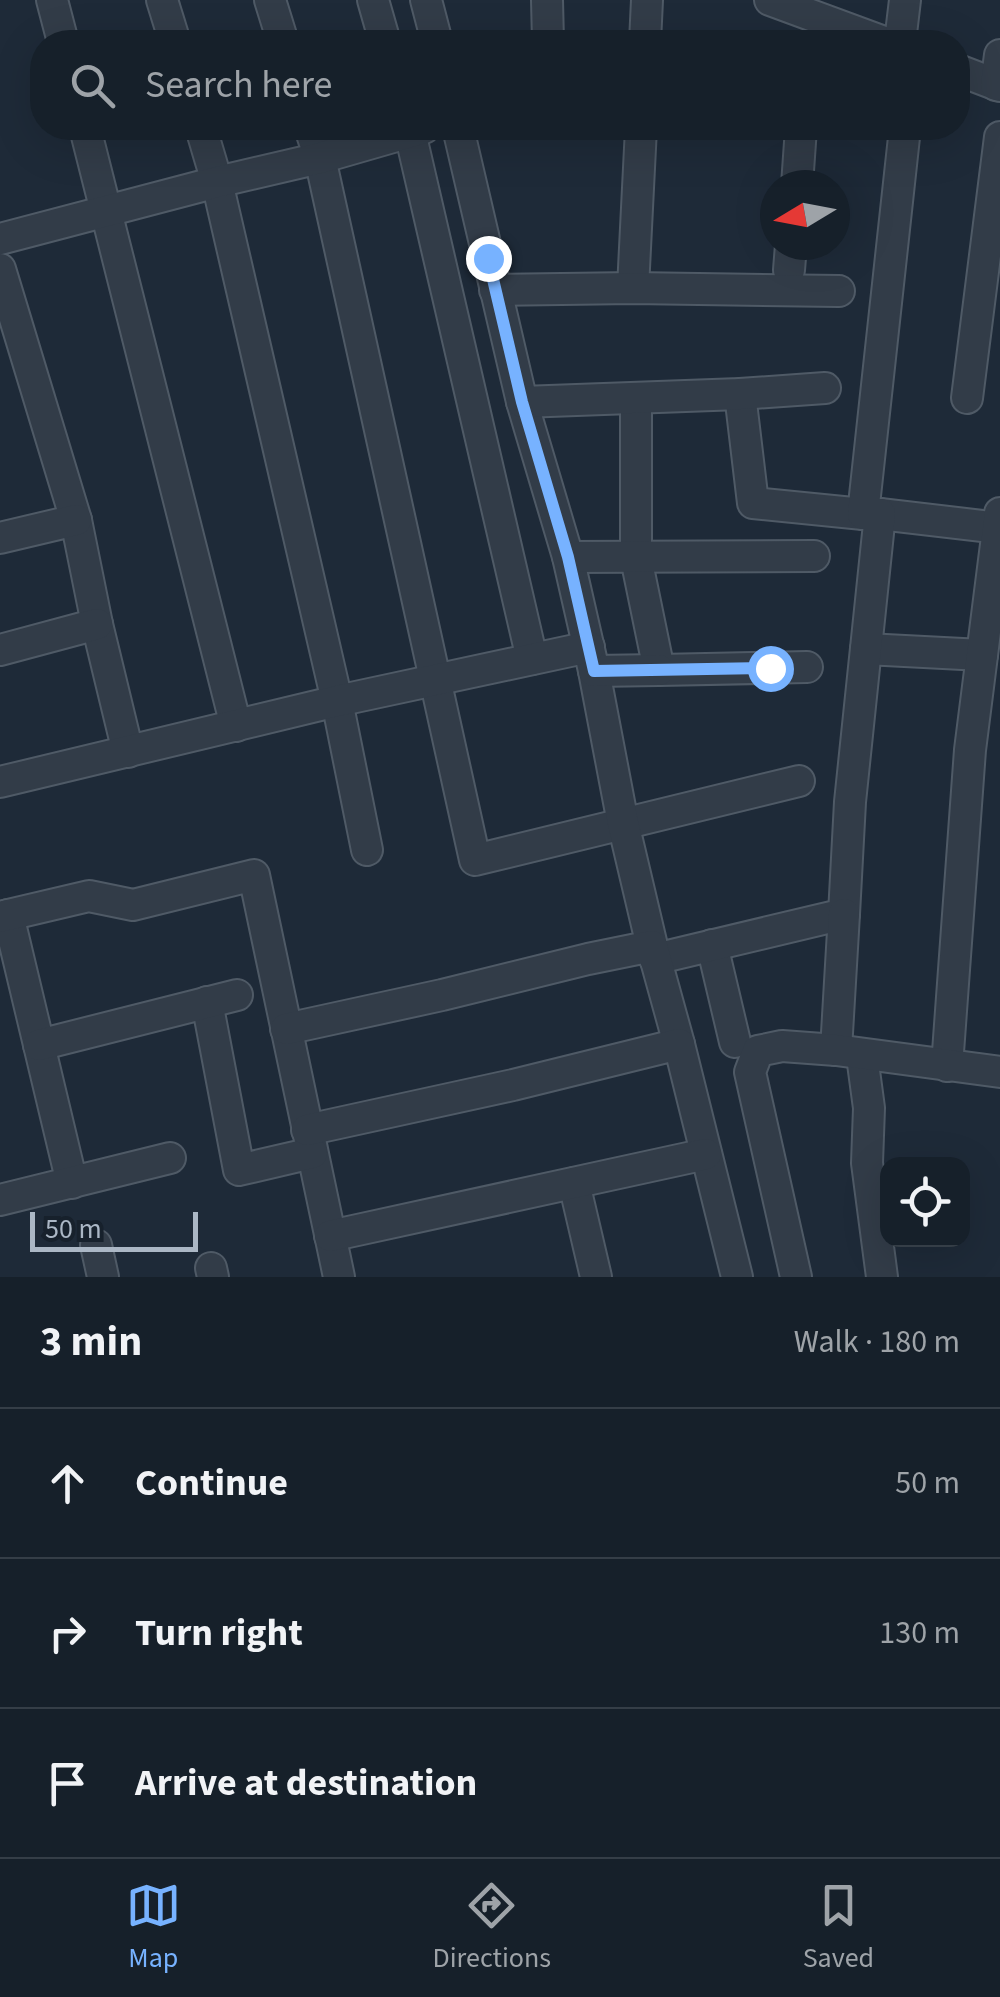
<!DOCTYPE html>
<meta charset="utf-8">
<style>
:root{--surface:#16202a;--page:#232d36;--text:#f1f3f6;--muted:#9ea3a8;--line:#353e47;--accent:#77b2ff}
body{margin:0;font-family:"Source Sans 3",sans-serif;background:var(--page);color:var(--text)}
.controls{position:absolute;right:30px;bottom:30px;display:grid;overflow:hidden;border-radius:20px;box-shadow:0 10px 40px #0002}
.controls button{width:90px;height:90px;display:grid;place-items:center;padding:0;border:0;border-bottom:2px solid var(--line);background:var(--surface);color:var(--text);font:50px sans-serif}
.compass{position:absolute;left:760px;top:170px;width:90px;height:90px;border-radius:50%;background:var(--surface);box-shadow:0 10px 40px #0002;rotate:260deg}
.scale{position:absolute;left:30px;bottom:25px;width:168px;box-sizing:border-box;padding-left:10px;border:5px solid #abb7c5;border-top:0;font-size:28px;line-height:35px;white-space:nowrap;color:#abb7c5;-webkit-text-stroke:8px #17212c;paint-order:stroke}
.stop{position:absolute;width:30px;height:30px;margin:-22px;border:8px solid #77b2ff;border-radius:50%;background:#fff}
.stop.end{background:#77b2ff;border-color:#fff;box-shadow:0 2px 10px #0008}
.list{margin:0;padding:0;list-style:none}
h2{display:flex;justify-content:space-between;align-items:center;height:130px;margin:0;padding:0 40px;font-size:42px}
h2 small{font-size:32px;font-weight:400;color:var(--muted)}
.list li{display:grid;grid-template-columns:65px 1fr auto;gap:30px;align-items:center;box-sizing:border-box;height:150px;padding:0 40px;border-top:2px solid var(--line)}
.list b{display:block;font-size:38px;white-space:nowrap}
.list em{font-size:32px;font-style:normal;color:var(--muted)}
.icon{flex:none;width:55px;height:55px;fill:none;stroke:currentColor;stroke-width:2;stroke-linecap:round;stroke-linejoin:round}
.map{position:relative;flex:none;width:1000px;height:1277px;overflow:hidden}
.search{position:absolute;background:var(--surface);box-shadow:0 10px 40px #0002;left:30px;right:30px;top:30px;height:110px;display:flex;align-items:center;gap:25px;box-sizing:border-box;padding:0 35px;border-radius:40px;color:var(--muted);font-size:38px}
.sheet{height:580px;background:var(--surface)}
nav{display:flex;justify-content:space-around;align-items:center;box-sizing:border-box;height:140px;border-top:2px solid var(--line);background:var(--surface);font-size:28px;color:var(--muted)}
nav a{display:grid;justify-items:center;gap:5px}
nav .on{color:var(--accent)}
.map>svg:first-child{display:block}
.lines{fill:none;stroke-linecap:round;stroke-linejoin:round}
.minor-casing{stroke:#4f5a66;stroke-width:34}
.minor{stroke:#323c48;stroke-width:30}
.route{stroke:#77b2ff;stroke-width:12}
</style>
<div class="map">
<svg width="1000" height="1277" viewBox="0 0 1000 1277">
<rect width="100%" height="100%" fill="#1e2a38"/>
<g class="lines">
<defs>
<g id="minor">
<path d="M52 0 63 42"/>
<path d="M162 0 175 42"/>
<path d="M270 0 283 42"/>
<path d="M373 0 385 42"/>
<path d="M426 0 437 42"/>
<path d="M547 0 548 42"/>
<path d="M770 0 884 42"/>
<path d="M645 42 647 0"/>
<path d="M900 42 905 0"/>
<path d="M958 70 1000 86"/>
<path d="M996 85 1000 55"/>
<path d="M85 128 236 726"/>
<path d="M201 128 217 182 337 701 367 850"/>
<path d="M310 128 320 158 475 860 799 781"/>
<path d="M409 128 532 659"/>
<path d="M458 128 522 402 568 557 594 671 623 823 652 946"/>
<path d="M797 185 801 128"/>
<path d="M0 239 217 182 320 158 424 128"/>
<path d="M0 269 76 520 97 624 128 752"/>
<path d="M789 270 791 245"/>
<path d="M633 288 641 128"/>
<path d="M495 290 633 288 839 291"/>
<path d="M740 394 753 503 863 514"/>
<path d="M967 398 1000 137"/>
<path d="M636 399V558L659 670 807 667"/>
<path d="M522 402 740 394 825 388"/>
<path d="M880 514 1000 528"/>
<path d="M0 538 76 520"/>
<path d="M568 557 814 556"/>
<path d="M866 649 982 655"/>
<path d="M0 650 97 624"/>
<path d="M594 671 659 670"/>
<path d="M0 782 337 701 589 647"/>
<path d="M8 915 72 1183"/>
<path d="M0 917 89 896 133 905 254 875 339 1277"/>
<path d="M712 945 735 1042"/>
<path d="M655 959 844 914 850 802 880 514H863L905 128"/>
<path d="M207 1002 239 1170 312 1153"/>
<path d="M286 1029 442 995 588 959 652 946 679 1044"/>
<path d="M39 1045 237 995"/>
<path d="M836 1050 844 914"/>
<path d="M862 1056 869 1108 867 1163 882 1277"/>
<path d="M947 1066 970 750 1000 513"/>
<path d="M307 1130 513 1085 679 1044 737 1277"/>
<path d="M574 1183 596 1277"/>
<path d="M0 1200 170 1158"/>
<path d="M330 1236 706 1154"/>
<path d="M96 1245 103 1277"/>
<path d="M211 1268 213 1277"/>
<path d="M796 1277 750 1072 758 1051 782 1046 836 1050 1000 1072"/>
</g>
</defs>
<use href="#minor" class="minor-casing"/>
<use href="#minor" class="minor"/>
</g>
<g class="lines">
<path class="route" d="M488 258 522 402 568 557 594 671 770 668"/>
</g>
</svg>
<div class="controls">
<button><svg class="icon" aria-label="locate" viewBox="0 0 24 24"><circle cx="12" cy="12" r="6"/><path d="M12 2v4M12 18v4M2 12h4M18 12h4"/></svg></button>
</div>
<svg class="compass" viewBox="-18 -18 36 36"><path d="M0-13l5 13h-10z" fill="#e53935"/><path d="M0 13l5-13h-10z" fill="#9ea3a8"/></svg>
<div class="scale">50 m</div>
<div class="stop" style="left:770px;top:668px"></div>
<div class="stop end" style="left:488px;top:258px"></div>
<div class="search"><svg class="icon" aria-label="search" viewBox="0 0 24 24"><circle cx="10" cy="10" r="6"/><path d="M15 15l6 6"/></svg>Search here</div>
</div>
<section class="sheet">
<h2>3 min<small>Walk · 180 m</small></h2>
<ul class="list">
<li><svg class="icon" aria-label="ahead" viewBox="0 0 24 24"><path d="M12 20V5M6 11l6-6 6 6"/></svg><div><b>Continue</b></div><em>50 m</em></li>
<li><svg class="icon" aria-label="right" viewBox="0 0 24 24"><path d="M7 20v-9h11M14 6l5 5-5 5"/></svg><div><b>Turn right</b></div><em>130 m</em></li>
<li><svg class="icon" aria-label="arrive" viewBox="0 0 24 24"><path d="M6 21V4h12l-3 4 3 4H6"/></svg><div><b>Arrive at destination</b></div></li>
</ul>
</section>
<nav>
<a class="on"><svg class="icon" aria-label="map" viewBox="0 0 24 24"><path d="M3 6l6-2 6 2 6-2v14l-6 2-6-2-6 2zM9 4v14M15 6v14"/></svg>Map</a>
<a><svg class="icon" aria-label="directions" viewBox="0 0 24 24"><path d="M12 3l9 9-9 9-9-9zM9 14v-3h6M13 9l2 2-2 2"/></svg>Directions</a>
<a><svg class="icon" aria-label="saved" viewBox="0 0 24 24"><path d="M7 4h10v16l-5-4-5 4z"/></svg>Saved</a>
</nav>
